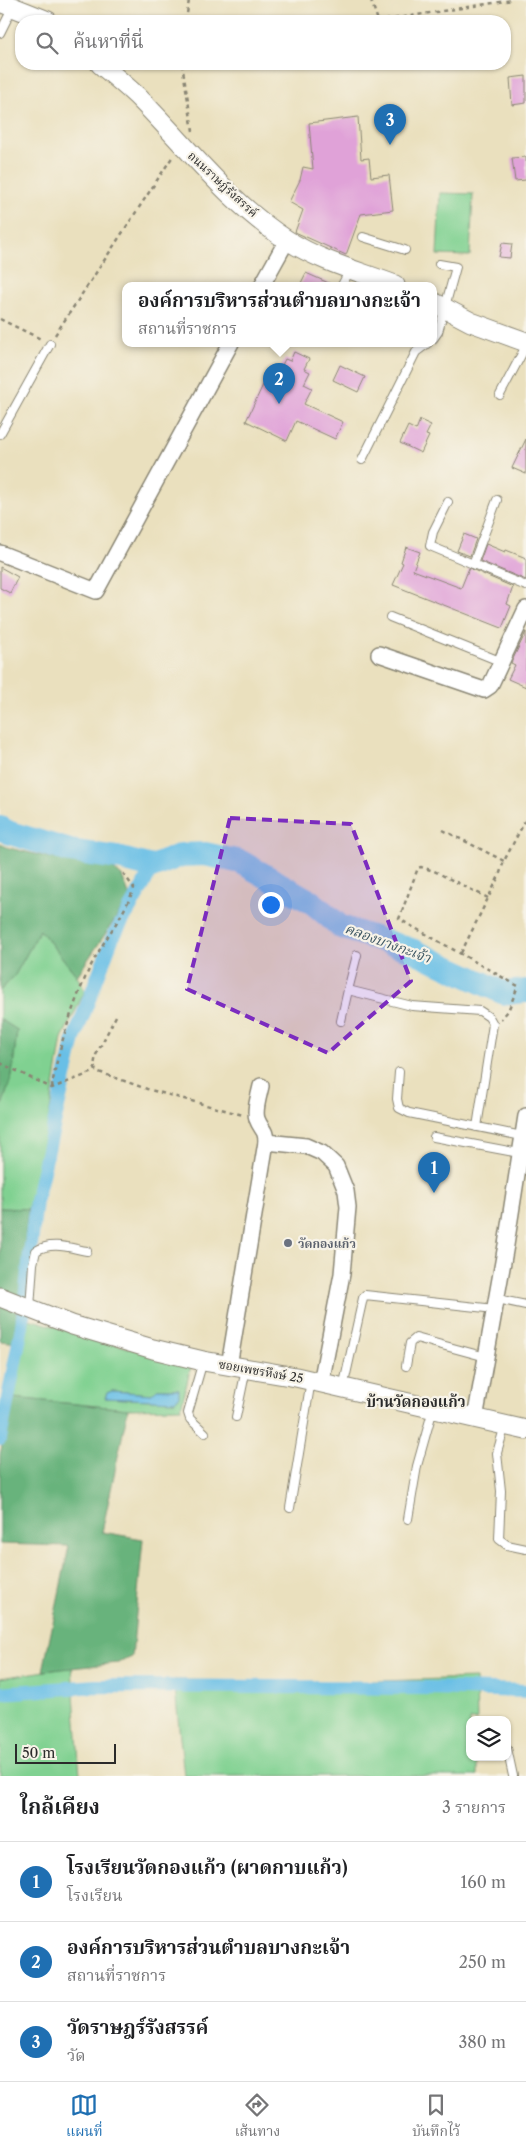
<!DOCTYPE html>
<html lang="th">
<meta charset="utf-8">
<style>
:root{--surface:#fff;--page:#f2f2f2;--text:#202124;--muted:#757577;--line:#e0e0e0;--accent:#1f6fb2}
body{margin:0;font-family:"Libre Caslon Text","Noto Serif Thai",serif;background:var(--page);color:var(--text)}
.controls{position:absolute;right:15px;bottom:15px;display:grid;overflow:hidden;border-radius:10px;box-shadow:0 1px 4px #0004}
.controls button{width:45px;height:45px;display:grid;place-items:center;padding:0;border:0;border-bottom:1px solid var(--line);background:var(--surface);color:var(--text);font:25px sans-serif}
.scale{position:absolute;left:15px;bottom:12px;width:101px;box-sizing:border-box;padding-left:5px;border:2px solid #2b2b2b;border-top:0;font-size:14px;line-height:18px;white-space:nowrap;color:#2b2b2b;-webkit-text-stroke:4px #f7f3e8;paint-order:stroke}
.you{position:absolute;left:270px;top:904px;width:18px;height:18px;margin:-12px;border:4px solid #fff;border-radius:50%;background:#1a73e8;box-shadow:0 0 0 8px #1a73e833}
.badge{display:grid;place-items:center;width:32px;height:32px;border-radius:50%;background:var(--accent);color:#fff;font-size:16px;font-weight:700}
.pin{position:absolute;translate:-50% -41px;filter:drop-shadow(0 1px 2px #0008)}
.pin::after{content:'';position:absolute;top:26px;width:18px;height:15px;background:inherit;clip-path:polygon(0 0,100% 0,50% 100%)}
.popup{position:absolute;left:122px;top:282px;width:315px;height:65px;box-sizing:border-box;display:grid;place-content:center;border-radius:10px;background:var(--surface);filter:drop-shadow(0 1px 4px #0005);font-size:16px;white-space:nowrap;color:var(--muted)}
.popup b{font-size:19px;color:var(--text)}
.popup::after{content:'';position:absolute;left:50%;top:100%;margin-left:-10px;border:10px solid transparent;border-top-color:var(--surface)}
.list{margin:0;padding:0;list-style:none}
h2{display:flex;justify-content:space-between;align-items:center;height:65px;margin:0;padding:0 20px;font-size:21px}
h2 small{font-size:16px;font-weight:400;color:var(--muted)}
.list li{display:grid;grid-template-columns:32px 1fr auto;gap:15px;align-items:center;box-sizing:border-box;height:80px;padding:0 20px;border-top:1px solid var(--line)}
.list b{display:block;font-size:19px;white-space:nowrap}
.list p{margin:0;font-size:16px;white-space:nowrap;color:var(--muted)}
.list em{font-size:16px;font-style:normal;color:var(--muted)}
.icon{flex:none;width:28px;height:28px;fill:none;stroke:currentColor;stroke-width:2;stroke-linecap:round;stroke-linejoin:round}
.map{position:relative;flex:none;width:526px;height:1776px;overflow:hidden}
.search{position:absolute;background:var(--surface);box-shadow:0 1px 4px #0004;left:15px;right:15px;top:15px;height:55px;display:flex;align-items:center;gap:12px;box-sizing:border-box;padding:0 18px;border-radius:20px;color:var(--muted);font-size:19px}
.sheet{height:305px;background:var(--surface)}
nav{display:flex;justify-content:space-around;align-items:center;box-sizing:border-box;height:70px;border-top:1px solid var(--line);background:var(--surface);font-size:14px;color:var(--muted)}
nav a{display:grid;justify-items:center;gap:2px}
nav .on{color:var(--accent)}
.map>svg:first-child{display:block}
.green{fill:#80d191;stroke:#567e5e;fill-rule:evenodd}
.forest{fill:#68b37b;stroke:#4a6f53}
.water{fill:#69bfe6;stroke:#4a7588}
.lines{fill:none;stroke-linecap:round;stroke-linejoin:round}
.canal{stroke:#69bfe6;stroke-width:14}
.river{stroke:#69bfe6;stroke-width:24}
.building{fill:#e0a2d8}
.service-casing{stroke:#8a8674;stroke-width:10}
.minor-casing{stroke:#8a8674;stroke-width:18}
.tertiary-casing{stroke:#8a8674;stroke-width:21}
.path{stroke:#8a8674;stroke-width:2.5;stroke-dasharray:4 4;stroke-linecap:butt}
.service{stroke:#fff;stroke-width:8}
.minor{stroke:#fff;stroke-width:15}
.tertiary{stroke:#fff;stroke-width:19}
.marked{fill:#7b2cbf;fill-opacity:0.2;stroke:#7b2cbf;stroke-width:4;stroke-dasharray:10 6;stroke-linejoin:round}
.worship-dot{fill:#6b7280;stroke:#f7f3e8;stroke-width:2}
.labels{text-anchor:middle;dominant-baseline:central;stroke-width:4.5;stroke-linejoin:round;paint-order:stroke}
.street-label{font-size:12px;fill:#2b2b2b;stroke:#f7f3e8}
.worship-label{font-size:12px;font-weight:bold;fill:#5b616d;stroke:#f7f3e8;text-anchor:start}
.water-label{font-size:14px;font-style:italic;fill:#3e5763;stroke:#f7f3e8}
.quarter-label{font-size:15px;font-weight:bold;fill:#2b2b2b;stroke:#f7f3e8}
</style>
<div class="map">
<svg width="526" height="1776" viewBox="0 0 526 1776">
<rect width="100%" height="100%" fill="#f7f3e8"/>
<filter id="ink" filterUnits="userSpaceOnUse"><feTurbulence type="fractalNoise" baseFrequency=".02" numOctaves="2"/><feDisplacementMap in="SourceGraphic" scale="10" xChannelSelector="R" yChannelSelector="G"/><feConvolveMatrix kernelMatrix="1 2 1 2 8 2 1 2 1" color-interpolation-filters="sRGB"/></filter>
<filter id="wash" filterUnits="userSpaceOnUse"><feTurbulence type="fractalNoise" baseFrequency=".0096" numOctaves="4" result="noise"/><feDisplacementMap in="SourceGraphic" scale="20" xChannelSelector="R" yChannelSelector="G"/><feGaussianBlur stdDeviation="1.12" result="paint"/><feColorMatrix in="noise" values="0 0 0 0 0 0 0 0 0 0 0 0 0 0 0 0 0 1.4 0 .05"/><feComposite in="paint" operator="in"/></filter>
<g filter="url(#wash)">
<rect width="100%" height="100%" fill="#eae0be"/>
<g class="green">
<path d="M440 193 473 194 470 256 437 255Z"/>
<path d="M40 930 77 976 85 991 62 1038 47 1129 28 1209 0 1208V1112L12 1075 17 1030 0 1019V991L15 975Z"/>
<path d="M29 1319 191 1366 181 1408 128 1409 12 1398ZM157 1389H179L175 1401 105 1398 107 1393 112 1391 153 1394Z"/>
<path d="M72 1667 80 1776H0V1678Z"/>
<path d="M476 1678 477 1720H470V1757H477V1776H184L174 1680 348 1682Z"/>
</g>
<g class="forest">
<path d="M0 844 9 848 56 859 110 866 122 876 130 897 77 976 40 930 15 975 0 991Z"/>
<path d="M0 1019 17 1030 12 1075 0 1112Z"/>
<path d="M0 1208 28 1209 20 1297 0 1290Z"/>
<path d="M0 1303 12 1305 18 1316 19 1343 0 1341Z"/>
<path d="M12 1398 128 1409 102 1532 143 1539 132 1657 118 1663 43 1671 69 1546 0 1544V1455Z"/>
</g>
<path class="water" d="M157 1389H179V1396L175 1401 105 1398 107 1393 112 1391 152 1394Z"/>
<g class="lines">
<g class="canal">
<path d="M0 1439 22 1326 36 1201 74 1039 112 939 143 886 152 867"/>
<path d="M0 1693 97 1686 430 1688 526 1691"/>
</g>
<path class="river" d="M0 828 10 833 70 851 118 858 152 867 181 855 205 854 241 862 313 903 341 927 414 951 504 993 526 991"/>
</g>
<g id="blocks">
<g class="building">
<path d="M526 76V103L512 105 510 78Z"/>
<path d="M358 117 361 159 369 158 371 177 389 175 393 210 361 214 346 255 295 232 303 210 289 202 300 180 303 167 313 169 309 123Z"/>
<path d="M526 157V180L515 181 512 158Z"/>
<path d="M502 243 512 244 510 258 499 257Z"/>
<path d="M306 273 333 285H300Z"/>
<path d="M294 352 309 359 304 369 310 372 304 384 312 388 304 404 343 422 335 439 296 421 287 441 246 421 271 368 279 371 285 359 290 361Z"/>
<path d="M340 365 365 377 358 392 333 380Z"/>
<path d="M420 420 431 425 426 435 429 436 421 453 400 443 408 426 416 430Z"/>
<path d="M526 439V474L512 468Z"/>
<path d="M464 534 476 539 470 556 457 551Z"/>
<path d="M486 544 505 552 506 550 526 558V580L480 561Z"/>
<path d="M406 547 420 552 413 570 461 588 469 568 513 587 507 604 511 606 502 628 393 585 403 563 401 562Z"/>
<path d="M0 567 18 577 10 593 0 588Z"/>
<path d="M526 632V687L508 679 515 665 511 663Z"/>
</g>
</g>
</g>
<g filter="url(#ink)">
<use href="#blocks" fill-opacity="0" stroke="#8a8674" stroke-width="1"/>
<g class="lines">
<defs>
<g id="service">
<path d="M0 33 13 7"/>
<path d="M363 237 405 250"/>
<path d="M342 285 350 270"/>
<path d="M433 339 438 332 456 267 439 264"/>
<path d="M500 395 526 346"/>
<path d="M0 434 50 344"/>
<path d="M362 460 416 352 428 343"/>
<path d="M448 502 433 532 430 546 526 586"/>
<path d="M473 564 497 500"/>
<path d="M390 617 502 662"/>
<path d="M357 955 348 990 412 1006 480 1011 489 1017 493 1024 477 1127"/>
<path d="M341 1021 348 990"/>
<path d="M399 1072 397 1099 399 1108 409 1113 522 1136"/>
<path d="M434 1137 519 1153"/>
<path d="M497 1299 526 1305"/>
<path d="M30 1308 33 1264 36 1251C52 1241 70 1248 87 1251"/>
<path d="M203 1361 188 1413 190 1419 205 1433"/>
<path d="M406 1366 410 1343 416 1338 486 1357"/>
<path d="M343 1388 363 1298 365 1295 495 1309"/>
<path d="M236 1417 246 1369"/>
<path d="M505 1425 497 1453 501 1491 499 1539 507 1545 526 1549"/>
<path d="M290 1508 311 1380"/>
<path d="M408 1519 417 1466 433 1409"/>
<path d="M507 1748 513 1776"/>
</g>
<g id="minor">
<path d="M262 285 287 240"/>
<path d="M0 553 96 591 231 343"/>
<path d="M379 654 484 690 490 686 526 609"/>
<path d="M266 1142 306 1146 322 1153 336 1166 346 1191 348 1207 342 1274 321 1383"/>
<path d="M229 1366 266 1142C266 1129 261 1130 257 1119 254 1110 259 1096 261 1086"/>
<path d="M475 1419 506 1245 526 1116"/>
</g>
<g id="tertiary">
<path d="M0 2 48 21"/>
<path d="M100 64C112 74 125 85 137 96 186 145 228 202 287 240 322 262 358 271 395 285"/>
<path d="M433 302 471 322 526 342"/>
<path d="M0 1297 72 1325 153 1349 203 1361 296 1377 526 1430"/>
</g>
</defs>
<use href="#service" class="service-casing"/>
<use href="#minor" class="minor-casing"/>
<use href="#tertiary" class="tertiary-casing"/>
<g class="path">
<path d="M371 0 378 21"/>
<path d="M186 21 189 0"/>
<path d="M379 21 512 0"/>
<path d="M182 64 193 131"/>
<path d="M0 319 41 339"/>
<path d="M55 335 173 156"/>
<path d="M443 830 504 861"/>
<path d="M488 898 434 871 421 867 418 868 399 919 518 986 508 1011 501 1019"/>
<path d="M461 953 499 876 504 861 526 819"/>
<path d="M116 1016 96 1055 94 1066 96 1071 147 1089 243 1115"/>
<path d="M0 1063 52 1088 96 1071"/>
<path d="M52 1088C56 1053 78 988 95 958 108 934 125 913 134 888L123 873"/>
</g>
<use href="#service" class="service"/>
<use href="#minor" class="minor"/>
<use href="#tertiary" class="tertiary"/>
</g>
</g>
<path class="marked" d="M230 818 351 824 411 981 328 1053 187 989Z"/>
<circle class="worship-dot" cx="288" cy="1243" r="5"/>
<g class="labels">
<g class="street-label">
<text transform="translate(223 184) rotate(43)">ถนนราษฎ์รังสรรค์</text>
<text transform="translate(261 1371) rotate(10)">ซอยเพชรหึงษ์ 25</text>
</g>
<g class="worship-label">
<text x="298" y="1243">วัดกองแก้ว</text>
</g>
<g class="water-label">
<text transform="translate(388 943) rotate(20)">คลองบางกะเจ้า</text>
</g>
<g class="quarter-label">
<text x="416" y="1401">บ้านวัดกองแก้ว</text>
</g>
</g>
</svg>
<div class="controls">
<button><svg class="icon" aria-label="layers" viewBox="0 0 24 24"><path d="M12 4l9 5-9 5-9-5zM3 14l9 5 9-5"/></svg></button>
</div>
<div class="scale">50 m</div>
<div class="you"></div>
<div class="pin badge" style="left:434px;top:1193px">1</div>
<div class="pin badge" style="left:279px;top:404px">2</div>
<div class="popup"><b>องค์การบริหารส่วนตำบลบางกะเจ้า</b>สถานที่ราชการ</div>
<div class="pin badge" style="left:390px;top:145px">3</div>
<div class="search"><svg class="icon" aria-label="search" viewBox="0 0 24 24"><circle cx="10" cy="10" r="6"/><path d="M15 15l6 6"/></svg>ค้นหาที่นี่</div>
</div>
<section class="sheet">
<h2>ใกล้เคียง<small>3 รายการ</small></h2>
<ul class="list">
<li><span class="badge">1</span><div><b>โรงเรียนวัดกองแก้ว (ผาดกาบแก้ว)</b><p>โรงเรียน</p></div><em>160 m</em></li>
<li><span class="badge">2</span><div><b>องค์การบริหารส่วนตำบลบางกะเจ้า</b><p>สถานที่ราชการ</p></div><em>250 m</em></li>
<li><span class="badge">3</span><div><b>วัดราษฎร์รังสรรค์</b><p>วัด</p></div><em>380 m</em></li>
</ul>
</section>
<nav>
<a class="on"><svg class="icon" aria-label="map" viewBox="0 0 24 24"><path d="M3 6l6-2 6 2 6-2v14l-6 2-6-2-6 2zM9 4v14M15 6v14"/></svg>แผนที่</a>
<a><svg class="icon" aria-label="directions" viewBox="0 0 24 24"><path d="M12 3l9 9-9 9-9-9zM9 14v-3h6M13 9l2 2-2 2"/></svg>เส้นทาง</a>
<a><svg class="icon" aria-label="saved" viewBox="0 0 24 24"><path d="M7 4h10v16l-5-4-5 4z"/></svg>บันทึกไว้</a>
</nav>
